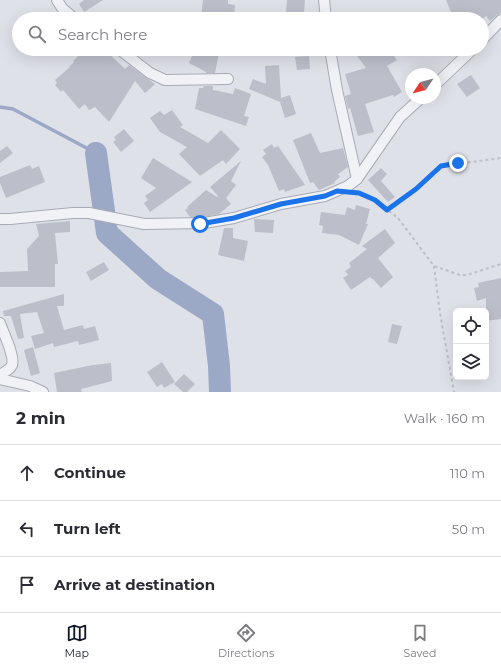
<!DOCTYPE html>
<meta charset="utf-8">
<style>
:root{--surface:#fff;--page:#f2f2f3;--text:#2b2b33;--muted:#7c7c81;--line:#e1e1e2;--accent:#111827}
body{margin:0;font-family:Montserrat,sans-serif;background:var(--page);color:var(--text)}
.controls{position:absolute;right:12px;bottom:12px;display:grid;overflow:hidden;border-radius:6px;box-shadow:0 4px 16px #0002}
.controls button{width:36px;height:36px;display:grid;place-items:center;padding:0;border:0;border-bottom:1px solid var(--line);background:var(--surface);color:var(--text);font:20px sans-serif}
.compass{position:absolute;left:405px;top:68px;width:36px;height:36px;border-radius:50%;background:var(--surface);box-shadow:0 4px 16px #0002;rotate:235deg}
.stop{position:absolute;width:12px;height:12px;margin:-9px;border:3px solid #1a73e8;border-radius:50%;background:#fff}
.stop.end{background:#1a73e8;border-color:#fff;box-shadow:0 1px 4px #0008}
.list{margin:0;padding:0;list-style:none}
h2{display:flex;justify-content:space-between;align-items:center;height:52px;margin:0;padding:0 16px;font-size:17px}
h2 small{font-size:13px;font-weight:400;color:var(--muted)}
.list li{display:grid;grid-template-columns:26px 1fr auto;gap:12px;align-items:center;box-sizing:border-box;height:56px;padding:0 16px;border-top:1px solid var(--line)}
.list b{display:block;font-size:15px;white-space:nowrap}
.list em{font-size:13px;font-style:normal;color:var(--muted)}
.icon{flex:none;width:22px;height:22px;fill:none;stroke:currentColor;stroke-width:2;stroke-linecap:round;stroke-linejoin:round}
.map{position:relative;flex:none;width:501px;height:392px;overflow:hidden}
.search{position:absolute;background:var(--surface);box-shadow:0 4px 16px #0002;left:12px;right:12px;top:12px;height:44px;display:flex;align-items:center;gap:10px;box-sizing:border-box;padding:0 14px;border-radius:22px;color:var(--muted);font-size:15px}
.sheet{height:220px;background:var(--surface)}
nav{display:flex;justify-content:space-around;align-items:center;box-sizing:border-box;height:56px;border-top:1px solid var(--line);background:var(--surface);font-size:11px;color:var(--muted)}
nav a{display:grid;justify-items:center;gap:2px}
nav .on{color:var(--accent)}
.map>svg:first-child{display:block}
.lines{fill:none;stroke-linecap:round;stroke-linejoin:round}
.stream{stroke:#9ba8c6;stroke-width:3.5}
.river{stroke:#9ba8c6;stroke-width:22}
.building{fill:#bcbfca}
.street-casing{stroke:#a8abb5;stroke-width:12}
.path{stroke:#bdbfc6;stroke-width:2;stroke-dasharray:3 3;stroke-linecap:butt}
.street{stroke:#f1f2f6;stroke-width:10}
.route{stroke:#1a73e8;stroke-width:5}
</style>
<div class="map">
<svg width="501" height="392" viewBox="0 0 501 392">
<rect width="100%" height="100%" fill="#dfe1e8"/>
<g class="lines">
<path class="stream" d="M0 107 13 109 96 153"/>
<path class="river" d="M96 153 107 233 158 279 213 314 219 366 220 392"/>
</g>
<g class="building">
<path d="M84 0H103L84 12 79 4Z"/>
<path d="M203 0H228V4L235 5 234 15 213 12 212 19H201Z"/>
<path d="M287 0H305L304 13 286 12Z"/>
<path d="M446 0H501V13L497 15 490 21 486 16 482 19H454Z"/>
<path d="M86 49H104L125 69 129 65 155 84 145 93 135 81 109 122 95 107 89 110 85 104 79 109 63 90 61 92 55 85 57 83 55 80 70 67H69L74 62 73 61Z"/>
<path d="M195 49H206L219 53 215 73H206V72L189 63Z"/>
<path d="M352 49H406L394 56 397 60 387 66 402 92 394 97 393 95 365 104 374 132 358 136 350 108 348 109 345 96 351 94 345 74 366 68Z"/>
<path d="M309 56 310 69 297 70 295 57Z"/>
<path d="M279 65 281 98 290 95 296 114 285 118 280 102 249 89 253 79 266 84 265 66Z"/>
<path d="M471 75 480 88 467 97 457 84Z"/>
<path d="M204 86H213V90L233 94 235 88 251 94 244 116 249 117 246 126 195 109 199 88H203Z"/>
<path d="M172 110 183 125 180 127 208 143 221 130 240 149 226 164 223 160 200 176 179 154 187 147 160 132 150 118 160 111 164 115Z"/>
<path d="M124 129 134 141 121 152 113 142 116 140 114 137Z"/>
<path d="M311 133 320 153 343 148 348 167 338 174 340 177 334 182 335 183 319 190 313 182 310 183 293 140Z"/>
<path d="M272 144 274 148 278 146 305 185 285 192 284 189 279 191 268 165 262 157 266 154 263 150Z"/>
<path d="M7 146 13 153 0 163V151Z"/>
<path d="M153 158 192 182 150 212 144 203 148 200 145 196 156 188 141 178Z"/>
<path d="M241 161 231 181 236 185 226 198 231 204 219 214 203 217H190L185 210 188 208 187 207 206 190 217 197 218 196 210 187Z"/>
<path d="M30 165 32 169 39 166 45 182 6 198 0 183V177Z"/>
<path d="M381 168 387 174 381 181 395 197 388 202 368 180Z"/>
<path d="M356 205 370 209 366 224H368L359 245 339 235 322 233 323 226 319 225 321 212 345 215 347 207 355 210Z"/>
<path d="M254 219 274 220 273 233 255 232Z"/>
<path d="M70 221V232L55 233 58 264H55V287H0V272L28 271 27 249 39 236 36 224Z"/>
<path d="M224 228H233V238L248 241 244 261 218 255Z"/>
<path d="M385 229 395 243 378 258 393 277 381 288 373 279H372L370 277 351 290 343 278 348 275 345 271 351 267 349 263 367 249 362 246Z"/>
<path d="M104 262 109 270 91 281 86 272Z"/>
<path d="M501 278V319L486 321V298L477 301 474 288 479 287 478 283Z"/>
<path d="M64 294V306H57L64 330 83 325 84 329 95 326 99 340 79 345 78 341 54 347 53 343 35 349 31 336 44 333 37 312 20 314 24 338 18 339 11 316H4L3 311Z"/>
<path d="M392 324 402 326 397 344 388 342Z"/>
<path d="M33 347 40 373 31 376 24 350Z"/>
<path d="M162 362 175 382 164 388 162 384 157 387 147 372Z"/>
<path d="M111 363 112 381 81 389 82 392H57L54 373 93 365Z"/>
<path d="M184 374 195 384 187 392H183L174 384Z"/>
</g>
<g class="lines">
<defs>
<g id="street">
<path d="M57 0 62 8 75 19"/>
<path d="M324 0 326 19"/>
<path d="M482 40 501 20"/>
<path d="M119 49 150 73 165 80 228 79"/>
<path d="M330 49 337 90 357 179"/>
<path d="M435 85 473 49"/>
<path d="M0 219H10L73 213H89L144 224 204 223 234 218 281 204 325 196 348 186 357 179 400 117 421 98"/>
<path d="M0 323C3 332 15 356 12 365 10 370 4 372 0 375"/>
<path d="M0 379 30 386 43 392"/>
</g>
</defs>
<use href="#street" class="street-casing"/>
<g class="path">
<path d="M358 193 375 200 398 218 434 266 460 275H467L501 264"/>
<path d="M387 209 416 189 441 166 501 158"/>
<path d="M434 266 440 313 454 392"/>
</g>
<use href="#street" class="street"/>
</g>
<g class="lines">
<path class="route" d="M200 224 234 218 281 204 325 196 337 191 359 193 375 200 387 210 416 189 441 166 458 163"/>
</g>
</svg>
<div class="controls">
<button><svg class="icon" aria-label="locate" viewBox="0 0 24 24"><circle cx="12" cy="12" r="6"/><path d="M12 2v4M12 18v4M2 12h4M18 12h4"/></svg></button>
<button><svg class="icon" aria-label="layers" viewBox="0 0 24 24"><path d="M12 4l9 5-9 5-9-5zM3 14l9 5 9-5"/></svg></button>
</div>
<svg class="compass" viewBox="-18 -18 36 36"><path d="M0-13l5 13h-10z" fill="#e53935"/><path d="M0 13l5-13h-10z" fill="#7c7c81"/></svg>
<div class="stop" style="left:200px;top:224px"></div>
<div class="stop end" style="left:458px;top:163px"></div>
<div class="search"><svg class="icon" aria-label="search" viewBox="0 0 24 24"><circle cx="10" cy="10" r="6"/><path d="M15 15l6 6"/></svg>Search here</div>
</div>
<section class="sheet">
<h2>2 min<small>Walk · 160 m</small></h2>
<ul class="list">
<li><svg class="icon" aria-label="ahead" viewBox="0 0 24 24"><path d="M12 20V5M6 11l6-6 6 6"/></svg><div><b>Continue</b></div><em>110 m</em></li>
<li><svg class="icon" aria-label="left" viewBox="0 0 24 24"><path d="M17 20v-9H6M10 6l-5 5 5 5"/></svg><div><b>Turn left</b></div><em>50 m</em></li>
<li><svg class="icon" aria-label="arrive" viewBox="0 0 24 24"><path d="M6 21V4h12l-3 4 3 4H6"/></svg><div><b>Arrive at destination</b></div></li>
</ul>
</section>
<nav>
<a class="on"><svg class="icon" aria-label="map" viewBox="0 0 24 24"><path d="M3 6l6-2 6 2 6-2v14l-6 2-6-2-6 2zM9 4v14M15 6v14"/></svg>Map</a>
<a><svg class="icon" aria-label="directions" viewBox="0 0 24 24"><path d="M12 3l9 9-9 9-9-9zM9 14v-3h6M13 9l2 2-2 2"/></svg>Directions</a>
<a><svg class="icon" aria-label="saved" viewBox="0 0 24 24"><path d="M7 4h10v16l-5-4-5 4z"/></svg>Saved</a>
</nav>
